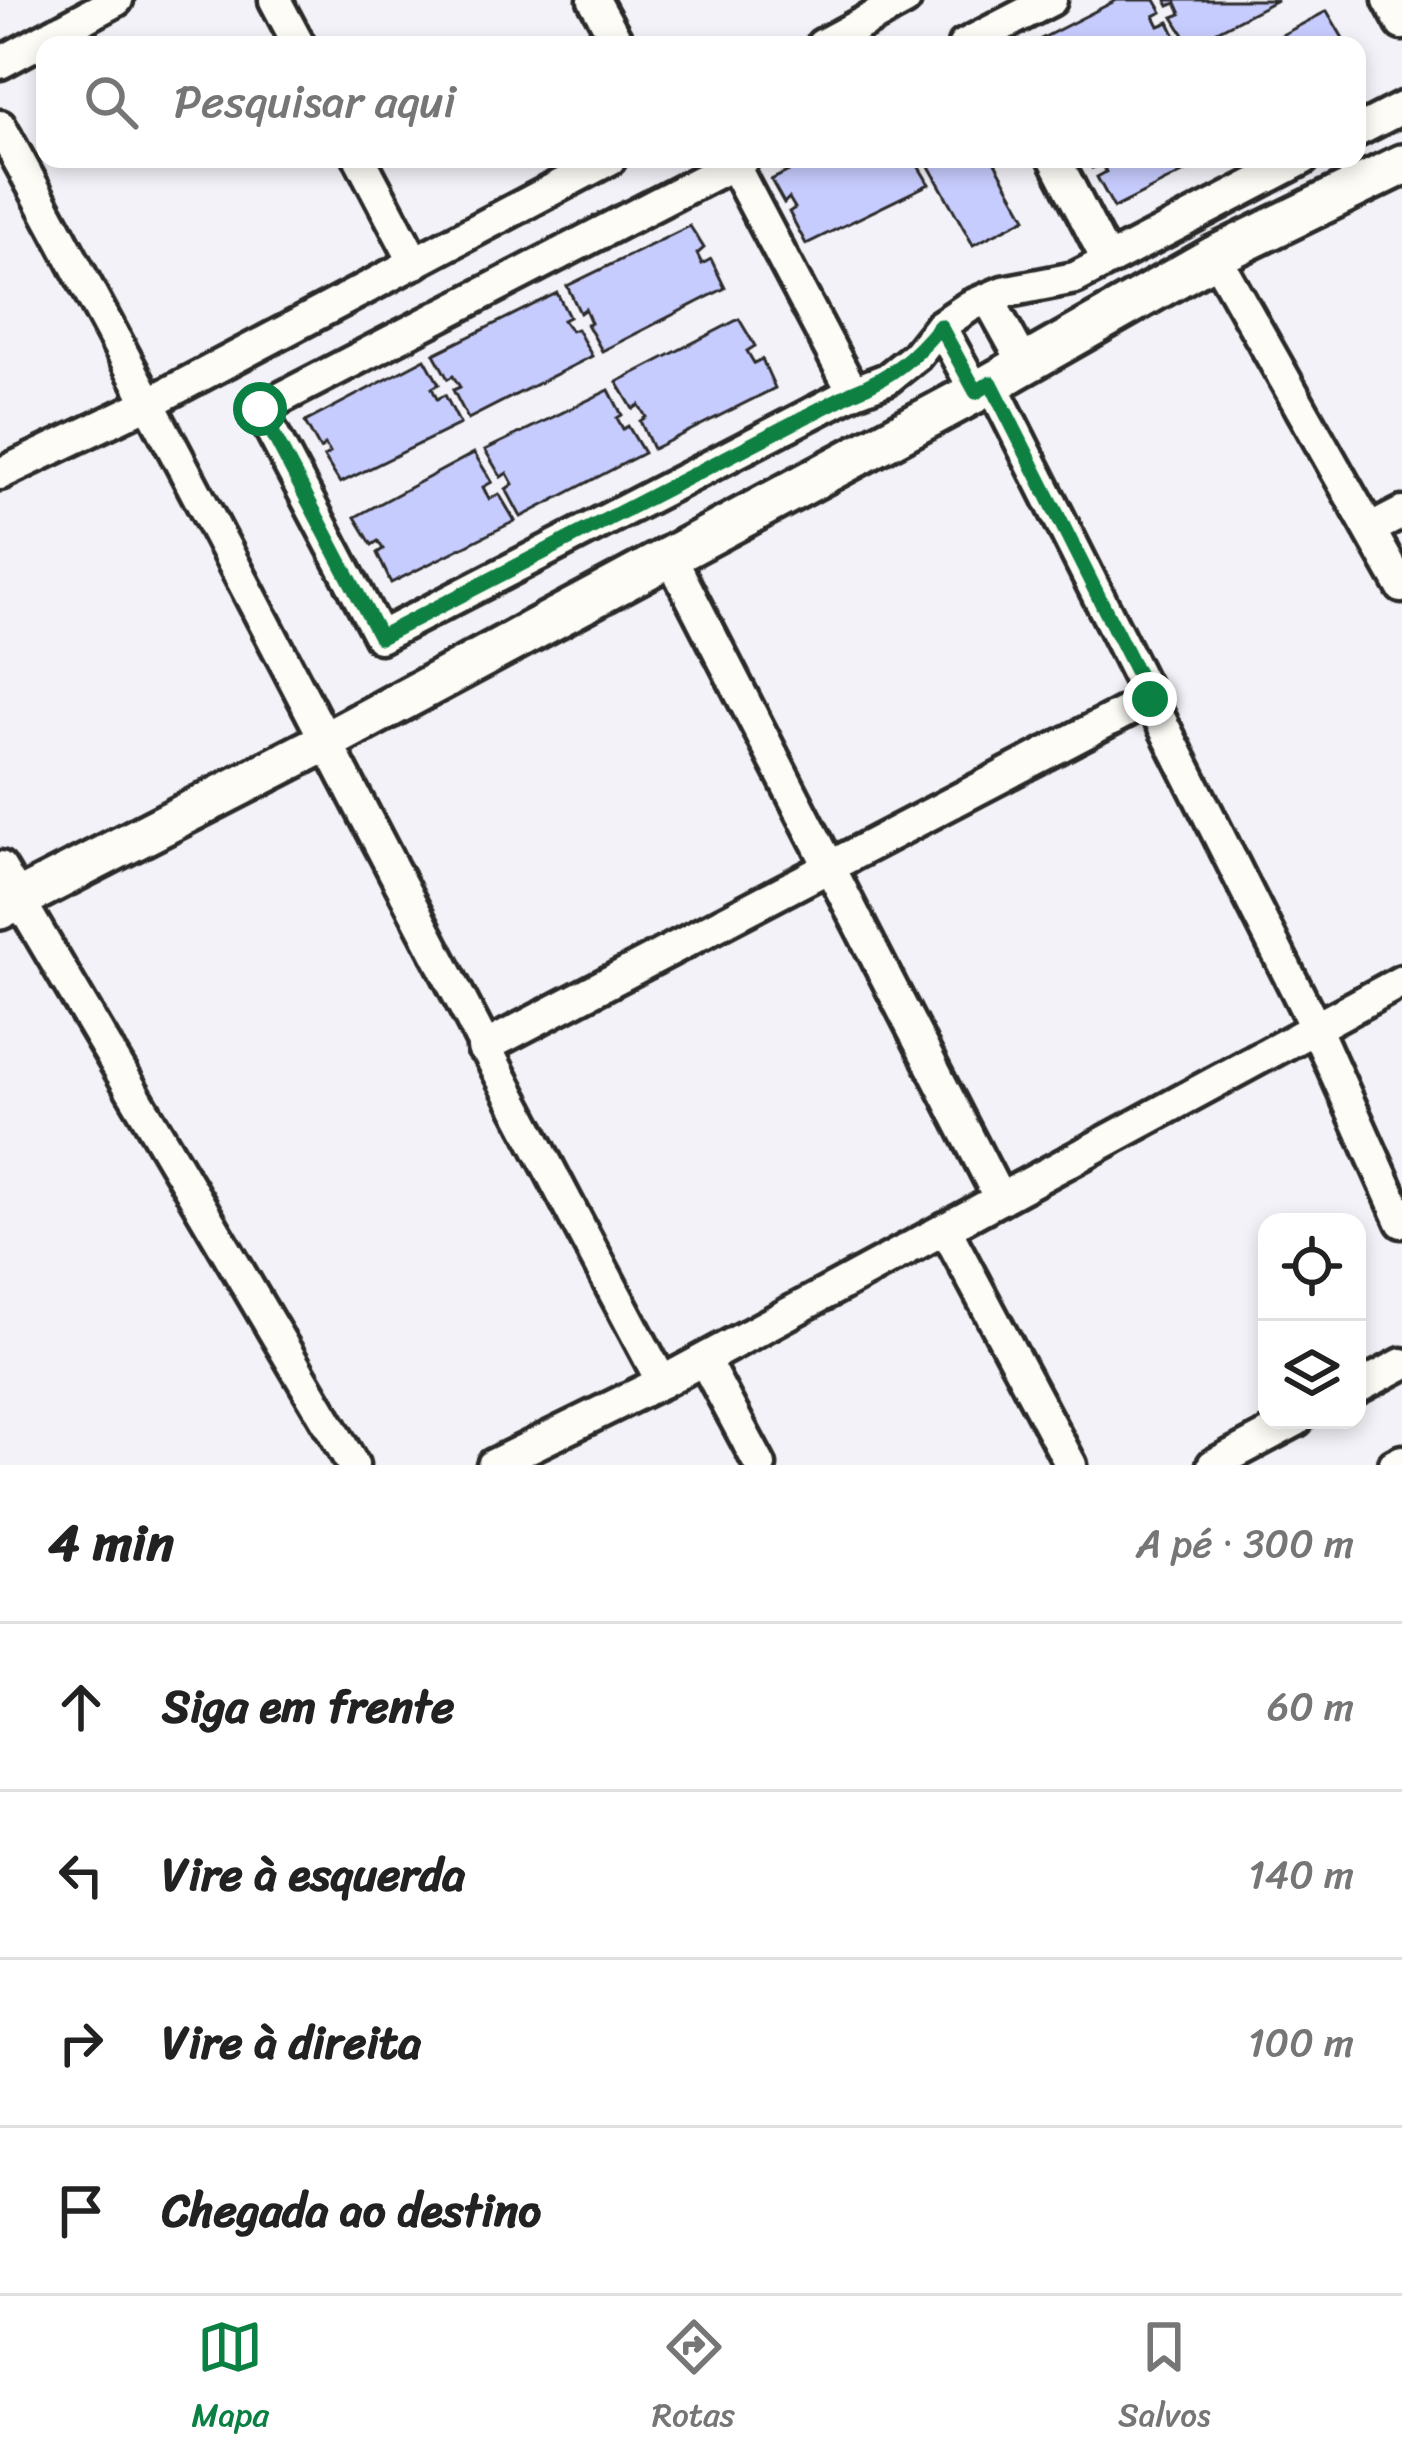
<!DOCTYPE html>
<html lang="pt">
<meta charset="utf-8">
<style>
:root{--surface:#fff;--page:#f6f6f6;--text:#222;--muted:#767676;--line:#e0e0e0;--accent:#0b8043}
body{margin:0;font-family:Sriracha,sans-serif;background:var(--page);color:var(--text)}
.controls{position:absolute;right:36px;bottom:36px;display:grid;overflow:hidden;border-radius:24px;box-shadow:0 6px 18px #0003}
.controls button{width:108px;height:108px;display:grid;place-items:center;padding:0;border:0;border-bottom:3px solid var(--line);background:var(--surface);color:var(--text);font:60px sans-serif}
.stop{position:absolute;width:36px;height:36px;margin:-27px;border:9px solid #0b8043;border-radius:50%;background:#fff}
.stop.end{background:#0b8043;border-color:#fff;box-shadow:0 3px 12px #0008}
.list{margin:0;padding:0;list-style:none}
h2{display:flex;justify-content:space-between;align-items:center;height:156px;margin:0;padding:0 48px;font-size:51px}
h2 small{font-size:39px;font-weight:400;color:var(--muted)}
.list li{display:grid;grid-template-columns:78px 1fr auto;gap:36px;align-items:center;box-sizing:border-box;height:168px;padding:0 48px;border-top:3px solid var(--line)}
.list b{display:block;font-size:45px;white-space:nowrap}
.list em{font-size:39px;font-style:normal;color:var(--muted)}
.icon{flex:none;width:66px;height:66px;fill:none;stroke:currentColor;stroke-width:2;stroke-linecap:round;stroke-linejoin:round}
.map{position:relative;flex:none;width:1402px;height:1465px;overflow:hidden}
.search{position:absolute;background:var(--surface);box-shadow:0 6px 18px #0003;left:36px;right:36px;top:36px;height:132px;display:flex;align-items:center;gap:30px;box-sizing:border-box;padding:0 42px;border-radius:24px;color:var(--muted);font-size:45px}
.sheet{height:828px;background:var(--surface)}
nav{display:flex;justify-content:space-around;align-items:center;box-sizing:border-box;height:168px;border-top:3px solid var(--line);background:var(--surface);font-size:33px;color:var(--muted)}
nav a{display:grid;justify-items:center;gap:6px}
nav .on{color:var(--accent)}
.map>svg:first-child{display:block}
.building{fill:#c7ccfe;stroke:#2b2b2b;stroke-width:3}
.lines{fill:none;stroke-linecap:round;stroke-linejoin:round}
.minor-casing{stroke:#2b2b2b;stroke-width:39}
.tertiary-casing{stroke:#2b2b2b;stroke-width:48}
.minor{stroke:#fdfcf7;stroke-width:30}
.tertiary{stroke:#fdfcf7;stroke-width:39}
.route{stroke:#0b8043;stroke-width:15}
</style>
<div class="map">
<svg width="1402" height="1465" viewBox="0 0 1402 1465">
<rect width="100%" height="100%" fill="#f2f2f8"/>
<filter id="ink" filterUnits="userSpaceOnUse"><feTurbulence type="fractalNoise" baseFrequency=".00833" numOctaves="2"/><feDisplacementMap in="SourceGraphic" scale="24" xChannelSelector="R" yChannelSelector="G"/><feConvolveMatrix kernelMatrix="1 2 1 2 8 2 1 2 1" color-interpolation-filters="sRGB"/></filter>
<g filter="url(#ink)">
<g class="building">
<path d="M1117 0H1155L1162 12 1154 16 1159 26 1169 22 1180 45H1029Z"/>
<path d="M1166 0H1277L1190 45 1173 17 1181 14 1176 3 1169 6Z"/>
<path d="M1327 11 1344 40 1338 45H1263Z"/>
<path d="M813 159H914L929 184 806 244 789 212 795 208 789 198 784 203 771 180Z"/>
<path d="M925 159H993L1026 218 973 245Z"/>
<path d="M1088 159H1210L1114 208 1097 177 1106 172 1103 164 1092 168Z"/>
<path d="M690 226 704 248 697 254 702 264 711 259 725 288 602 351 587 324 591 323 585 309 580 313 567 286Z"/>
<path d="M557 293 569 317 563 320 571 331 577 329 592 356 468 419 453 390 460 387 453 376 448 379 434 354Z"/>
<path d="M739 319 755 346 747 351 754 363 762 359 775 388 653 449 640 421 646 417 639 405 633 409 617 382Z"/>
<path d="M425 359 439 384 432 388 437 399 445 395 460 424 340 483 324 457 330 453 325 445 320 449 305 422Z"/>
<path d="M609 390 622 415 617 418 623 429 628 426 644 453 521 517 506 489 513 484 507 473 501 477 485 450Z"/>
<path d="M474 453 492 482 483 487 489 499 499 494 515 521 391 583 377 553 383 549 378 541 372 545 355 517Z"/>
</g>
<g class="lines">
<defs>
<g id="minor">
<path d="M275 0 299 45"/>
<path d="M594 0 619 45"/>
<path d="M1389 0 1402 24"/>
<path d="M822 45 905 0"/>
<path d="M964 45 1051 0"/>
<path d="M0 63 117 0"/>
<path d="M0 126C227 541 439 965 662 1382"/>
<path d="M1357 131 1402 108"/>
<path d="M360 159 415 263"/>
<path d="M743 159 260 409 380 637 853 392 887 379 916 356 940 326 970 306 1003 292 1075 278 1303 159"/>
<path d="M1055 159 1107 260"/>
<path d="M733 164 853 392"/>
<path d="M1215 256 1402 587"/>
<path d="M989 300 1025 365"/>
<path d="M940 326 976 392"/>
<path d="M991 383 1315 1027 1402 1222"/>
<path d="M0 474 151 402 610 159"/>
<path d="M1371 529 1402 513"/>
<path d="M670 556 1000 1199"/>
<path d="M0 867 353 1465"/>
<path d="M483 1048 1150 699"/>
<path d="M945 1228 1071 1465"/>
<path d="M704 1360 760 1465"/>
<path d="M1357 1388 1402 1364"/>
<path d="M493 1465 662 1382 1402 981"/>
<path d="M1213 1465 1297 1420"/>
<path d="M1394 1465 1402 1461"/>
</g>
<path id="tertiary" d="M0 909 325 742 976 392 1215 256 1402 165"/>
</defs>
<use href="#minor" class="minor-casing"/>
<use href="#tertiary" class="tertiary-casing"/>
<use href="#minor" class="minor"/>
<use href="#tertiary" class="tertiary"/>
</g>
</g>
<g class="lines" filter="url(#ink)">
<path class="route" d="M260 409 380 637 853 392C891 377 914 358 940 326L976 392 991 383 1150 699"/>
</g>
</svg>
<div class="controls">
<button><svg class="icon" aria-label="locate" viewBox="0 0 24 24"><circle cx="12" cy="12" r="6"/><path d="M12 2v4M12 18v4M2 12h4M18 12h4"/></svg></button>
<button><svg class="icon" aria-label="layers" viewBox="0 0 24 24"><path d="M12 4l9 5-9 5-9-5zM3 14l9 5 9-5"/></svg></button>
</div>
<div class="stop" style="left:260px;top:409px"></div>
<div class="stop end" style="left:1150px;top:699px"></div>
<div class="search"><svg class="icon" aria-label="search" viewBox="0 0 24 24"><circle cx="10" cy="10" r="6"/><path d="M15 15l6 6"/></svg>Pesquisar aqui</div>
</div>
<section class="sheet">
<h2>4 min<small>A pé · 300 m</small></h2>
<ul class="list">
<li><svg class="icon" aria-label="ahead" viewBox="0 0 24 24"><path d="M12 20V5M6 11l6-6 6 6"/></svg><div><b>Siga em frente</b></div><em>60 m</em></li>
<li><svg class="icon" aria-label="left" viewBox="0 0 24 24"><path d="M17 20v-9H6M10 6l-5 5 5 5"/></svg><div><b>Vire à esquerda</b></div><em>140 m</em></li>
<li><svg class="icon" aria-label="right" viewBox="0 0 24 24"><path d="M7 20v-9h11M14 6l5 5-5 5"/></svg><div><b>Vire à direita</b></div><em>100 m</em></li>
<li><svg class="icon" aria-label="arrive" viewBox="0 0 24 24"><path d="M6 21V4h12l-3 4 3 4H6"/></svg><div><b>Chegada ao destino</b></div></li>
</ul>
</section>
<nav>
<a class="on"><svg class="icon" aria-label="map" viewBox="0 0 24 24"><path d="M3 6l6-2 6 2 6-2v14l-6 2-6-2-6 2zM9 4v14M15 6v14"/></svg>Mapa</a>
<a><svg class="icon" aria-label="directions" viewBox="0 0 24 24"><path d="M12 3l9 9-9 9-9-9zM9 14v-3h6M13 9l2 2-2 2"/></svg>Rotas</a>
<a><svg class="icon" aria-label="saved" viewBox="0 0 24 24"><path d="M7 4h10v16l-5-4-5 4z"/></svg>Salvos</a>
</nav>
